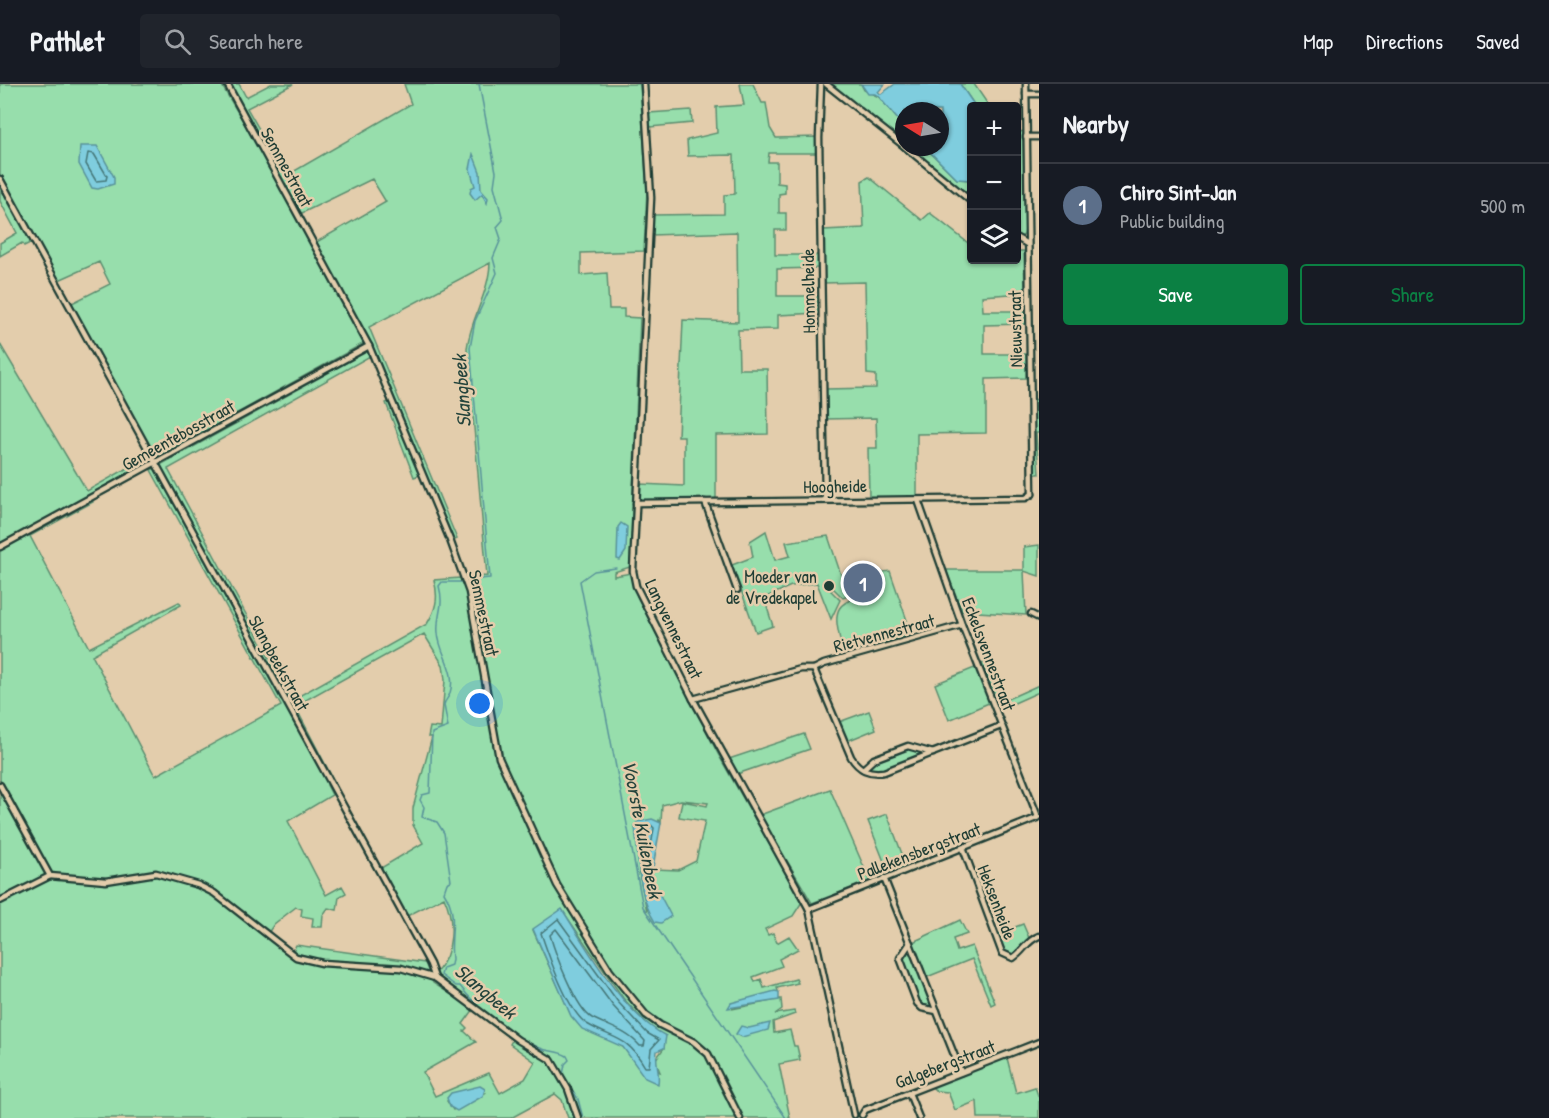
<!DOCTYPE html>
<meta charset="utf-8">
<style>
:root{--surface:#171b24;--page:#20242c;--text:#f1f3f6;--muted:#9ea1a6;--line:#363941;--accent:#0b8043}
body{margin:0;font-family:"Patrick Hand",sans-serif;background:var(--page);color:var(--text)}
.controls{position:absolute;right:18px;top:18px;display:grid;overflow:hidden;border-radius:6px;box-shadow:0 2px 4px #0004}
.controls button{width:54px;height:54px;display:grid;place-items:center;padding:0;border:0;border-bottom:2px solid var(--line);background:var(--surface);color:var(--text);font:30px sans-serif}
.compass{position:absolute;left:895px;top:18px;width:54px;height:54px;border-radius:50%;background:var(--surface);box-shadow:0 2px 4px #0004;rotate:281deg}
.you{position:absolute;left:480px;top:620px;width:21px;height:21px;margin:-15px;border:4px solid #fff;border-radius:50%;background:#1a73e8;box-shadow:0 0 0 9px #1a73e833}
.badge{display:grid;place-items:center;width:39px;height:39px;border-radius:50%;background:var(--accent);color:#fff;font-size:20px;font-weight:700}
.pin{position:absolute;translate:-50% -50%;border:3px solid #fff;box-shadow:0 2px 6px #0006}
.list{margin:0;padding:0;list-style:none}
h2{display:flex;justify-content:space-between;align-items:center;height:78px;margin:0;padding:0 24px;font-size:26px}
h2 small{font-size:20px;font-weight:400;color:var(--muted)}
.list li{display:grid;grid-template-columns:39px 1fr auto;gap:18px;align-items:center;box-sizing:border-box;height:84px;padding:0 24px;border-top:2px solid var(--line)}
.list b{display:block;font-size:22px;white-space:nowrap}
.list p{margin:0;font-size:20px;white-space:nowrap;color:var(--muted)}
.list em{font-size:20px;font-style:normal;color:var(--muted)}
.actions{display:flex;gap:12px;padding:18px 24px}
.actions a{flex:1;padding:14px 0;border:2px solid var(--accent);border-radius:6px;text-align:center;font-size:21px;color:var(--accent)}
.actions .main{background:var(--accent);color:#fff}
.icon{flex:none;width:33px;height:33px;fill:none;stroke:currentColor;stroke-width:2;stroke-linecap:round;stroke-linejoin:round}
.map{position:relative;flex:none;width:1039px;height:1034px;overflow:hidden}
header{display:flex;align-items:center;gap:36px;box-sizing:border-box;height:84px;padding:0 30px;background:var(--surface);border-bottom:2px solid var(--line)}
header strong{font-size:28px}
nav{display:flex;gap:33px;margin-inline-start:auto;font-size:21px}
.search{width:420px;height:54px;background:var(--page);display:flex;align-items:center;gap:15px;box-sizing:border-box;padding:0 21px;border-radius:6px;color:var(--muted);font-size:22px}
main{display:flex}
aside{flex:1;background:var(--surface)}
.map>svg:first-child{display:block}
.green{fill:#97deac;stroke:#5b8e70;stroke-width:1.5;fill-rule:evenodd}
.water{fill:#7fcdde;stroke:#59939a;stroke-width:1.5}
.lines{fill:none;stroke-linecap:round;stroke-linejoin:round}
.shore{stroke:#457778;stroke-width:1.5}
.stream{stroke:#59939a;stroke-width:1.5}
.street-casing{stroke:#1f3d34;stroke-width:9}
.street{stroke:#e3cdac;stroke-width:4.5}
.poi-dot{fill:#1f3d34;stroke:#e3cdac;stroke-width:2}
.labels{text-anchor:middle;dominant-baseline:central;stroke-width:5;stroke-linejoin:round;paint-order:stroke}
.street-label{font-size:18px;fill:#1f3d34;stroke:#e3cdac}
.poi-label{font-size:18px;fill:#1f3d34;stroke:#e3cdac;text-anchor:end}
.water-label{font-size:20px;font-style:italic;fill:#24443c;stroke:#e3cdac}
</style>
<header>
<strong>Pathlet</strong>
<div class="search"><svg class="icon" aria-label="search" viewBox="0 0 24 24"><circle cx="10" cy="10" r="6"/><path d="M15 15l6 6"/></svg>Search here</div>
<nav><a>Map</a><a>Directions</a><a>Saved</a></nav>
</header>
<main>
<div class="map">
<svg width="1039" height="1034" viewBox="0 0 1039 1034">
<rect width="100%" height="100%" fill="#e3cdac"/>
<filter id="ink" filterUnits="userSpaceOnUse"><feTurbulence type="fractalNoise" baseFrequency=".0167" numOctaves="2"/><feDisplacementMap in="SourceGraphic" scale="12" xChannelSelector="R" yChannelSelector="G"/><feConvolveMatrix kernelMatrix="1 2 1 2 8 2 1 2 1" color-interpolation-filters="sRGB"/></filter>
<g filter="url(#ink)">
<g class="green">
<path d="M0 0H221L315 159 386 118 372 95 300 130 230 0H239L246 13 271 0H293L247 24 286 92 411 20 404 0H640L647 106 644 167 581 169V191L607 189 609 225H624V233L640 234 630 483 614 488V492L631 489 637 512 718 670 802 818 793 832 765 845 768 851 773 849 777 859 789 852 798 865 779 875 782 882 753 893 755 898 761 895 764 904 796 895 798 899 777 904 778 907 732 925 781 915 782 925 775 930 794 927 795 930 773 938 774 949 790 946 794 962H797L800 976 779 980 790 1034H568L562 1016 555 1010 511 1034H0V260L87 407 147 373 150 379 90 412 93 418 30 452 89 564 179 518 181 521 92 571 155 692 281 622 151 386 368 267 364 259 154 375 70 220 110 200 99 178 59 196 36 156 24 162 22 159 0 172V159L17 149 0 117ZM490 179C489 209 471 234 467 264L487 492 434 496C439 514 436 525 427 540L292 616 168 385 370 272 391 317 386 319 414 393 420 391 450 458 457 455 369 243ZM424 550 443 581 445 596 441 644 430 643 428 653H432L413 724V741L423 759 381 784 407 832 444 813C455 837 454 869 436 889L437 891 515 951 510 960 535 978 525 995 500 1009 489 989 435 1012 423 988 476 958 464 947 467 944 463 940 474 925 433 899 425 879 296 861 291 871 266 852 274 840 296 823 302 825 301 832 313 834 312 843H322L323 831 328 824 337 826 339 813 346 809 342 802 326 811 288 737 332 711 327 701 334 697 295 622ZM681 716 708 719 707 722 682 717 679 733 705 737 696 777 678 786 654 785 651 790 647 827 639 789 640 783 659 736 661 739 662 721ZM562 826 623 914 651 945 664 964 655 976 660 988 636 979 623 963 571 931 533 846ZM467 1006 485 1009 453 1026 447 1017Z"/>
<path d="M740 0H753L762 19H766L770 44 776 54 817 53V69H769L768 78H777V99L785 100V109L779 110V129H786V146H775V171H818V184L777 185V212H820L819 229 778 231V245L738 246 739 285H767L768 350 716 351V415L642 417 639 414 640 400 684 402V352H678L683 236 738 238 737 148 652 151 653 131 724 130V111L735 110 734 71 688 72 687 56 717 49 716 23 744 21Z"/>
<path d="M829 0H861L864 6 879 13 904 43V59Z"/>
<path d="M960 0H974L989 22H975Z"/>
<path d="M691 26 692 39 650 43 649 29Z"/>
<path d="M1023 47 1025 145 1024 151 1020 153 1017 151V49Z"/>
<path d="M909 63H925L957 95 971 96V115Z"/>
<path d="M869 93 922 136 930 129 968 159 972 176H1017V167H1024L1025 209 982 212 983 227H1025L1026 240 984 241V270H1026V294L986 295V349L917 350V413H869L868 364H877L876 334 825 335V305L876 304V291L867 290 865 198 823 199V146L864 144 862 97Z"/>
<path d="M1039 315V349H1036L1039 390H1033L1032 316Z"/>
<path d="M766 447 775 476 790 472 786 458 828 452 842 494 890 487 912 551 844 571C830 520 833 518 884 507L881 500 843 514 833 504 831 507 840 516 831 535 817 499 791 502 764 514 773 542 756 548 732 481 753 473 750 457Z"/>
<path d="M1039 461V492L1024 487 1026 531 962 527 946 486H1024V463Z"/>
<path d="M987 578 1003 617 1039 601V608L1001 625 982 580Z"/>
<path d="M977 583 991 618 949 636 935 600Z"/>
<path d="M869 627 876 645 847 657 839 638Z"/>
<path d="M804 650 810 665 737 690 729 675Z"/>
<path d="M910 664 923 670 883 686 869 684 874 677Z"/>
<path d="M830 705 870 797 812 819 760 731Z"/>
<path d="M887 730 907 783 889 790 868 737Z"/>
<path d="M960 836 967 850 953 855 957 867 972 862 995 919 991 921 972 875 927 893 913 858Z"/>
<path d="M1023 840 1029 854 1021 867 1013 872 1006 869 997 850Z"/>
<path d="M908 864 933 921 931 924 924 923 919 918 903 876Z"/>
<path d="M1007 974 1016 1009 1035 1003 1039 1014V1034H978L977 1017 955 1026 948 1008 936 1007 931 1002Z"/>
</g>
<g class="water">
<path d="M861 0H885L878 8 881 10 895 0H960L975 22H972L971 96 957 95 925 63H940V27H904V43L879 13 875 10H868Z"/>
<path d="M80 62H97L114 93V100L98 105 92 104 79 80Z"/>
<path d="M473 70 480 88 481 106 488 114 487 119 482 110 475 116 470 109 471 104 475 102 470 85Z"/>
<path d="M621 439 627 443 626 467 620 476 617 475 618 443Z"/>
<path d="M652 735 661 739 651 794 671 832 661 839 655 838C637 810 639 774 635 743L637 738Z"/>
<path d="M562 825C588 866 623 930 666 952L664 964 657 967C655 979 660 987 658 1000L645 994 623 963 582 945 571 932 533 845Z"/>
<path d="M775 907 779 908V916L728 924 731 919Z"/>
<path d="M770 939 768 946 742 953 736 950 741 942 749 944Z"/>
<path d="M480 1002 485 1005 483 1012 457 1027 450 1023 447 1014 451 1009Z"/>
</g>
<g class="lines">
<g class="shore">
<path d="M88 69 94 70 107 92 106 96 96 97 86 80Z"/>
<path d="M651 741 654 744 650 769 647 771 641 745Z"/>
<path d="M558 835 618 918 647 949 659 956 651 965 649 983H645C627 951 614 956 587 940 568 928 548 870 541 849Z"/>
<path d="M556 845 613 922 645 957 644 962H640C627 947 610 943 592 934 576 925 555 869 550 851Z"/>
</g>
<g class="stream">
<path d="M616 484 594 487 580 497 643 823 786 1034"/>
<path d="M469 496 490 494 470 264 475 237 497 189 493 174 501 155 497 143 503 136 494 102 496 88 479 0"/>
<path d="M462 498H442L439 502C445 524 436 530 438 549 439 569 457 587 450 609 449 614 445 615 444 621L448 643 432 649 430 709 422 711 420 716 424 723 422 733 437 738 444 749 451 797 447 799 444 808C459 831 449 851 452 875L451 881 443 884 441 891 456 902H460C477 925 513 952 540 964 549 968 559 967 567 972L569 976 565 980 563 991 578 1015 583 1034"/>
</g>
<defs>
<g id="street">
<path d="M227 0 369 262 450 456 469 508 499 674 557 801 610 887 646 931 660 941 694 958 708 970 740 1034"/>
<path d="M644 0 651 114 633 487 636 502 693 615 809 825 854 1031"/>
<path d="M821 0 819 54 825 415"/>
<path d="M826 0 904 62"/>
<path d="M1026 0 1032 410"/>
<path d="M1026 10H1039"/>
<path d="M1026 53H1039"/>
<path d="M905 63 972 118"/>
<path d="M0 95 430 880 435 894 518 956 551 976 568 1005 578 1034"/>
<path d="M1017 154 1027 160"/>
<path d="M918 416 962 541 1038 733"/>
<path d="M705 418 737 506"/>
<path d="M636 419 1026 414 1032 410"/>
<path d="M0 463 369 262"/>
<path d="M1031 530 1039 534"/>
<path d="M814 585 851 673C859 686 869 690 884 688L1001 642"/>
<path d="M693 615 801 585H814L824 580 962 541"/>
<path d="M863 685 874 675 908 662 933 669"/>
<path d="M0 701 50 792 106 797 156 789 198 801 214 809 296 873 322 879 401 884 435 894"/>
<path d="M963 764 1002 869 1013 874C1024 867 1026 857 1039 852"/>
<path d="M884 794 961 988"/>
<path d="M0 817 50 792"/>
<path d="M809 825 1039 733"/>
<path d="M910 859 900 874 917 919 922 924 937 927"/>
<path d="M909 1009 919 1034"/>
<path d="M862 1031 865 1026 1039 958"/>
</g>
</defs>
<use href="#street" class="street-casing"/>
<use href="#street" class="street"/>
</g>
</g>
<circle class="poi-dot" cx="829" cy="502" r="6"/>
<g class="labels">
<g class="street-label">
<text transform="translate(287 83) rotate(61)">Semmestraat</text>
<text transform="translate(808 207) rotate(-91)">Hommelheide</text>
<text transform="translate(1015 245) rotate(-91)">Nieuwstraat</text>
<text transform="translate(178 351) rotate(-29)">Gemeentebosstraat</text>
<text transform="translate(835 402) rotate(-1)">Hoogheide</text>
<text transform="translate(484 529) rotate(78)">Semmestraat</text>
<text transform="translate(674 545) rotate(64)">Langvennestraat</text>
<text transform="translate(884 549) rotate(-15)">Rietvennestraat</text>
<text transform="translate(989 570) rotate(69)">Eckelsvennestraat</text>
<text transform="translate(279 579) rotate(61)">Slangbeekstraat</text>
<text transform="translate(919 767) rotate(-21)">Pallekensbergstraat</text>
<text transform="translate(997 818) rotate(69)">Heksenheide</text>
<text transform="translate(945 980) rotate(-21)">Galgebergstraat</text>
</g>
<g class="poi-label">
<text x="817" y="492">Moeder van<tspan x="817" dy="21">de Vredekapel</tspan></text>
</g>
<g class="water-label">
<text transform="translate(461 307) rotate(-94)">Slangbeek</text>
<text transform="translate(643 745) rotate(79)">Voorste Kuilenbeek</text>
<text transform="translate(486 907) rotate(40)">Slangbeek</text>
</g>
</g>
</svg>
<div class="controls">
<button>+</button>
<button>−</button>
<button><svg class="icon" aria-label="layers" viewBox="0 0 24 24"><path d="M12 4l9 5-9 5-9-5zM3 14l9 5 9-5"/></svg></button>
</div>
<svg class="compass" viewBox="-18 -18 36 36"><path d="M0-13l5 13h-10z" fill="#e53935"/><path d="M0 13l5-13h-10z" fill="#9ea1a6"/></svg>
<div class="you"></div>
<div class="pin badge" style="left:863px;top:499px;background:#5c6f8a">1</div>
</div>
<aside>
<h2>Nearby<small></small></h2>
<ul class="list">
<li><span class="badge" style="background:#5c6f8a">1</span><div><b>Chiro Sint-Jan</b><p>Public building</p></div><em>500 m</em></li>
</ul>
<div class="actions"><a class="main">Save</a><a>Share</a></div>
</aside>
</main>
